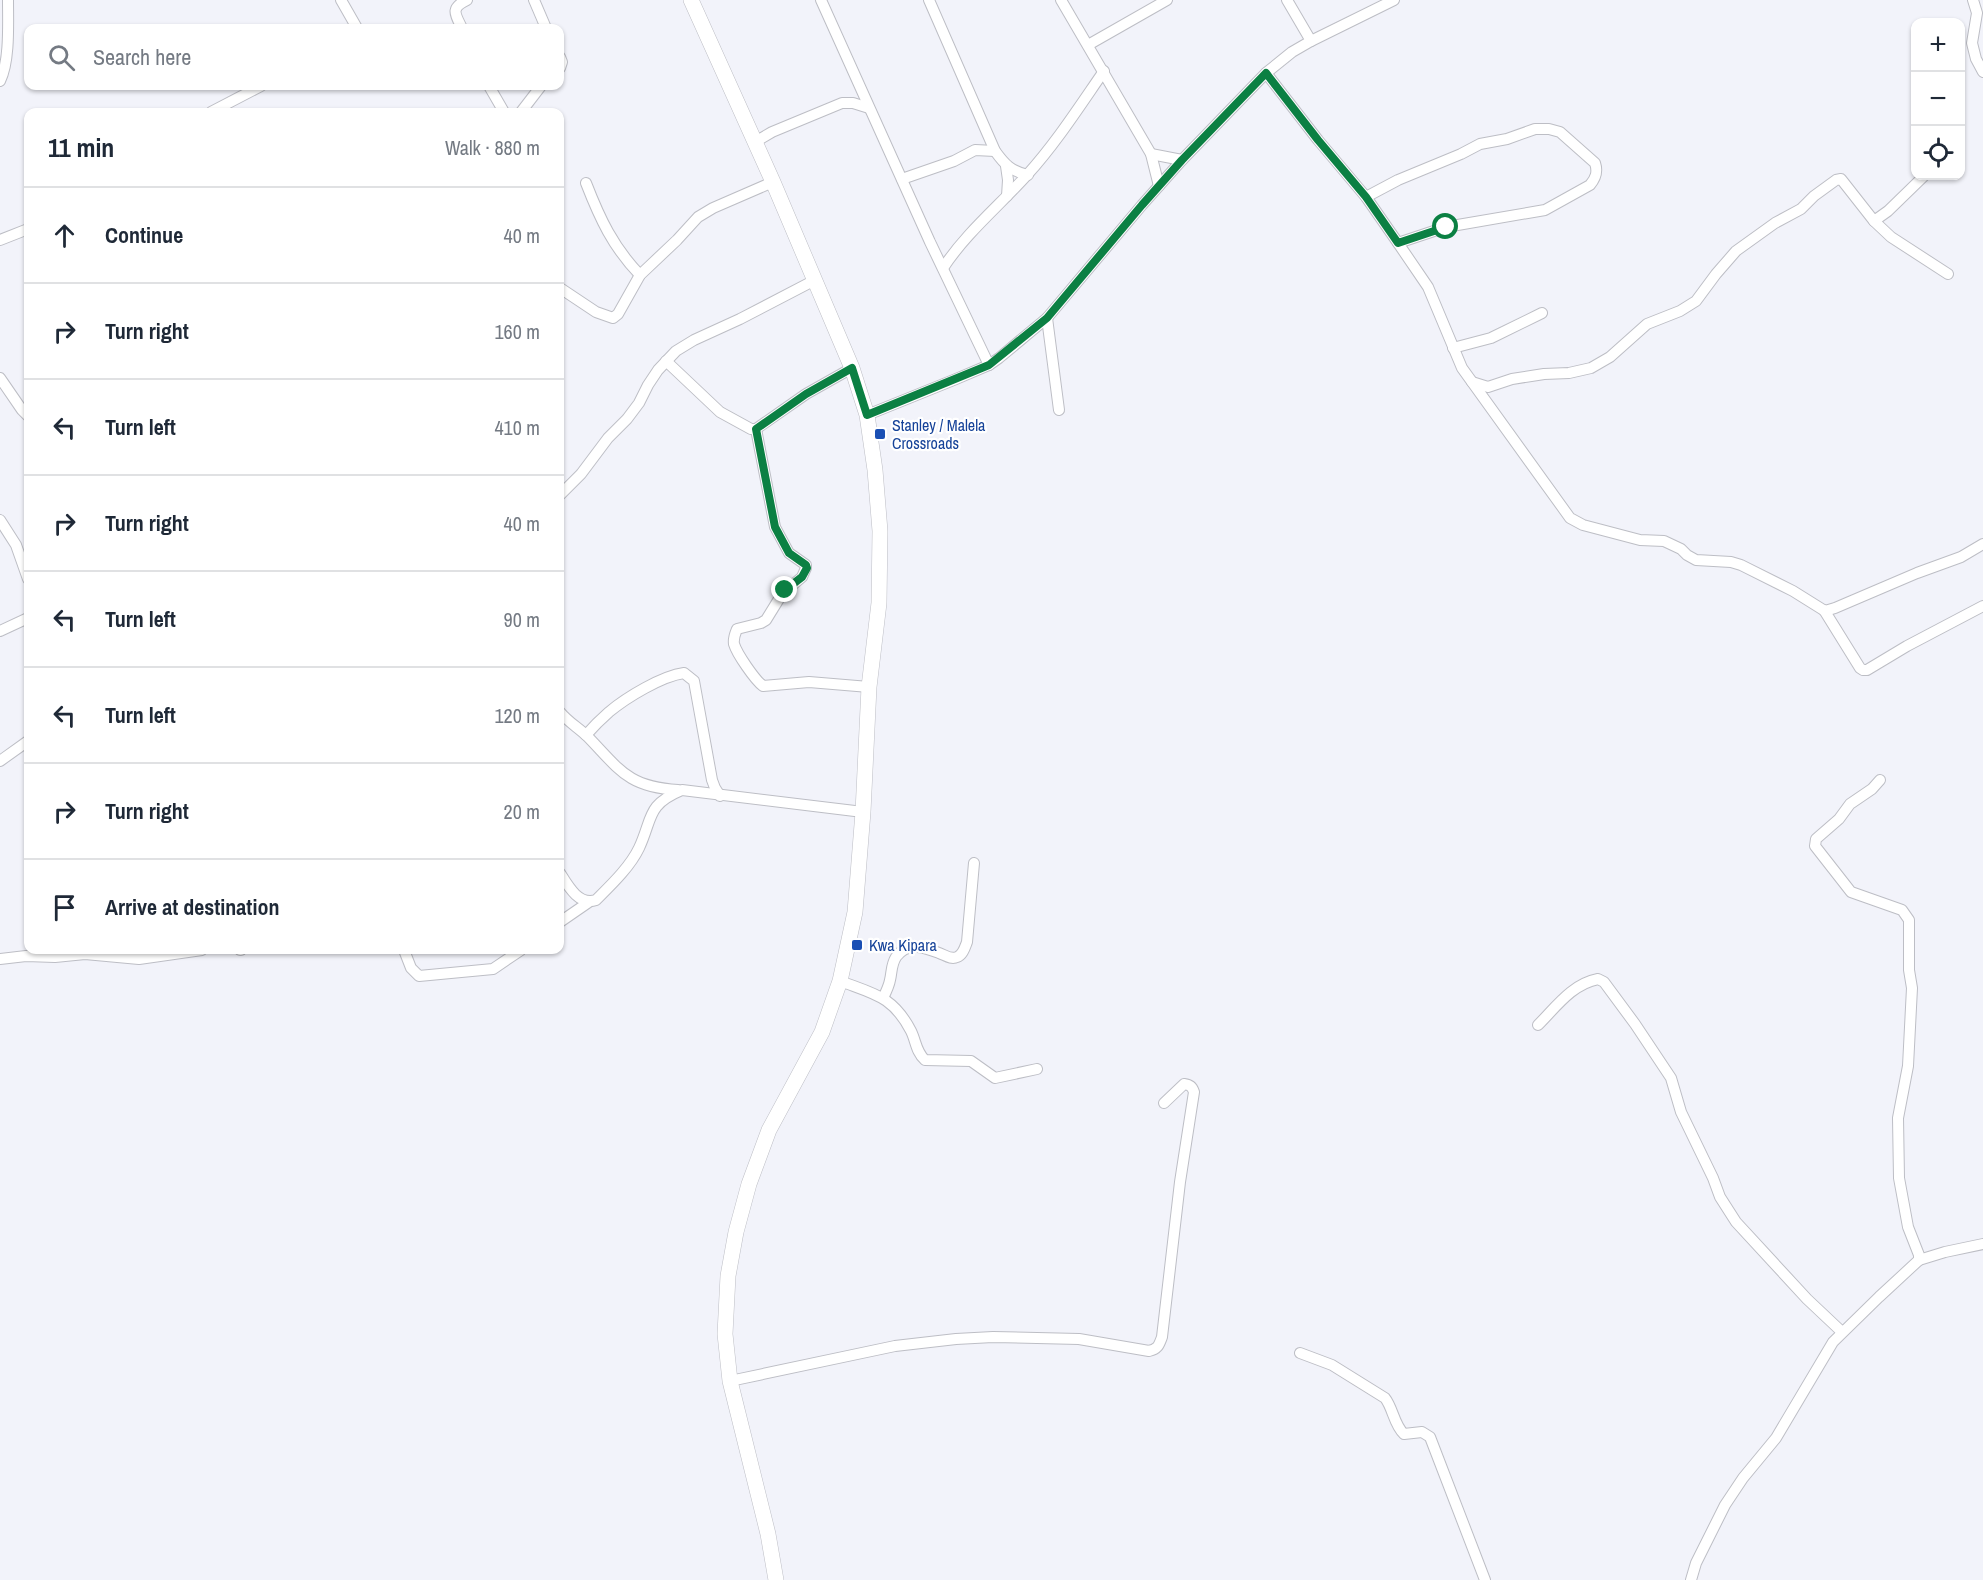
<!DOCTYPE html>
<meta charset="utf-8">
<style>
:root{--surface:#fff;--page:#f2f2f3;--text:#1f2937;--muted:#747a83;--line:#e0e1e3}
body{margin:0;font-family:"Archivo Narrow",sans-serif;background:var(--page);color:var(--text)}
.controls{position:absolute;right:18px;top:18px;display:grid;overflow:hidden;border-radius:12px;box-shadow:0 2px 4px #0004}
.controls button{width:54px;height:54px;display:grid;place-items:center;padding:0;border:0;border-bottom:2px solid var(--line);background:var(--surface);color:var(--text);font:30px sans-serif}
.stop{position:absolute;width:18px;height:18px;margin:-14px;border:4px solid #0b8043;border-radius:50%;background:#fff}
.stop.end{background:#0b8043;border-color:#fff;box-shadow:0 2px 6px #0008}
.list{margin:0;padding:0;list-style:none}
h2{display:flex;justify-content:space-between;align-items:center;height:78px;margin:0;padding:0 24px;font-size:26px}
h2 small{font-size:20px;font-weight:400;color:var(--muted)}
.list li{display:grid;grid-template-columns:39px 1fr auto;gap:18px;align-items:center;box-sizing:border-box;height:96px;padding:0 24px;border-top:2px solid var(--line)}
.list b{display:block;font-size:22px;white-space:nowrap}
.list em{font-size:20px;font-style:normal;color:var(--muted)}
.icon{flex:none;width:33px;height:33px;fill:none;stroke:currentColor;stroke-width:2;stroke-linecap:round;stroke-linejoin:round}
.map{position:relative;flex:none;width:1983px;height:1580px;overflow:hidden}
.search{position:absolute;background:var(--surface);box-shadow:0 2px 4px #0004;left:24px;top:24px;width:540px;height:66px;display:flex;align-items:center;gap:15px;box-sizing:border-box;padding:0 21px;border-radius:12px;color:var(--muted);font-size:22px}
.panel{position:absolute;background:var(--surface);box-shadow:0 2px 4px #0004;left:24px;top:108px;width:540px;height:846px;border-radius:12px}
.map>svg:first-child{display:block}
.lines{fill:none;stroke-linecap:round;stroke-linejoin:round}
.street-casing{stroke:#bdbec5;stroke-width:12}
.secondary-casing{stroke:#bdbec5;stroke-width:16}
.street{stroke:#fff;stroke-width:10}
.secondary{stroke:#fff;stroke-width:15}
.route{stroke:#0b8043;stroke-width:8}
.transit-dot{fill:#1a4fb4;stroke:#fff;stroke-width:2}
.labels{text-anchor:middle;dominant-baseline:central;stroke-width:4.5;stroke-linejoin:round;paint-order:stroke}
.transit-label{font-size:16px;fill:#164399;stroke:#fff;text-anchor:start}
</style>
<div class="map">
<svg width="1983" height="1580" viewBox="0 0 1983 1580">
<rect width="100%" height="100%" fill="#f2f3fa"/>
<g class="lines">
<defs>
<g id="street">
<path d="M341 0 357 28"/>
<path d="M534 0 546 28"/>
<path d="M821 0 930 242 989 365"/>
<path d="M929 0 995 151C1005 165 1011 171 1028 175"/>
<path d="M1061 0 1151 154 1159 186"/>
<path d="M1287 0 1311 41"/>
<path d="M1973 0 1977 13 1972 43 1976 59 1983 72"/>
<path d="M462 28C455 14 450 8 467 0"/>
<path d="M1088 45 1167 0"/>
<path d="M560 57 562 62 560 68"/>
<path d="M1266 73 1318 140 1366 197 1398 243 1428 287 1462 368 1570 518 1583 525 1640 540 1664 541 1681 549 1687 555 1696 560 1731 562 1741 565 1793 591 1825 611 1835 608 1917 573 1961 557 1983 544"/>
<path d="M0 81C10 61 8 23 8 0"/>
<path d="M489 86 504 112"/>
<path d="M211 112 261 86"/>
<path d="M521 112 541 86"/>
<path d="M755 142 772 132 842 103H853L869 108"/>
<path d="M1151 154 1182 160"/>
<path d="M1006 166 1008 180 1007 196"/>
<path d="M902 179 954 161 975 150 995 151"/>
<path d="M586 183C600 219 613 247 640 275"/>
<path d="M1366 197 1398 180 1461 154 1480 144 1507 139 1535 129H1549L1560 132 1595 163C1598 172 1596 178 1590 185L1545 210 1446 227 1398 243"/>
<path d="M1874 221 1888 211 1924 176"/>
<path d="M0 240 28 229"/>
<path d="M943 268C966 233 999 206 1027 175 1056 143 1079 107 1104 71"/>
<path d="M560 288 596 312 613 318 618 314 640 275 677 240 698 217 713 208 773 182"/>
<path d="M1047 318 1059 410"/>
<path d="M1453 348 1491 338 1542 313"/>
<path d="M666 361 720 412 751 429H756L806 394 852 368"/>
<path d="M0 378 22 410 28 416"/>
<path d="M1472 382 1488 387 1512 379 1544 374 1569 373 1591 368 1610 357 1647 324 1680 311 1696 301 1716 274 1736 251 1775 223 1801 209 1814 196 1836 180 1841 179 1874 221 1891 237 1948 274"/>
<path d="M867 415 956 379 989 365 999 358 1047 318 1142 205 1182 160 1266 73 1292 52 1311 41 1394 0"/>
<path d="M756 429 775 527 789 553 806 565V568L802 577 782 594 766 620 761 623 737 629C735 634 733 638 734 644 737 654 755 680 763 686L809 682 869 687"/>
<path d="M560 495 581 474 608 438 627 419 639 403 648 385 658 370 676 351 694 340 740 319 815 280"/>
<path d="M0 520 16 545 28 579"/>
<path d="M1824 610 1860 668 1863 670H1867L1907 646 1983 606"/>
<path d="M0 631 28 618"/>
<path d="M560 712C568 722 579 728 588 737 620 770 628 787 678 790"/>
<path d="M586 735C593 727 601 719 609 712 627 697 662 676 684 673L694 681 712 780 715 788 720 796"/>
<path d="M0 761 28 741"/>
<path d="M560 873C568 886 579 906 596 900 611 885 630 867 639 848 653 818 646 805 682 790L863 812"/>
<path d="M560 922 589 902"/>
<path d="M240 950H241"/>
<path d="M404 950 411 968 419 976 493 969 521 950"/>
<path d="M0 959 26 956 55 957 85 954 139 959 202 950"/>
<path d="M840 981C874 994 893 996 911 1031 916 1041 916 1052 925 1060L971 1061 995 1078 1037 1069"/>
<path d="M883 998C886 992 889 986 890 980 892 972 891 965 896 957 908 941 923 947 939 953 945 955 951 960 957 957 963 955 965 947 967 942L974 863"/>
<path d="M1538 1025C1556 1007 1572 984 1598 979L1604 982 1635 1024 1671 1078 1681 1112 1713 1178 1720 1197 1736 1222 1807 1299 1842 1332"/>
<path d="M1919 1260 1945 1252 1983 1244"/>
<path d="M1300 1353 1332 1365 1385 1398C1393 1408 1394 1425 1404 1434L1422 1432 1430 1437 1485 1580"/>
<path d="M730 1381 895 1346 956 1339 993 1337 1079 1339 1149 1351C1158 1349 1159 1345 1162 1337L1180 1182 1194 1092C1192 1086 1190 1085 1184 1084L1164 1103"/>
<path d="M1691 1580 1696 1563 1725 1505 1743 1478 1776 1438 1833 1342 1879 1297 1919 1260V1255L1908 1227 1899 1178 1898 1118 1908 1066 1912 988 1909 970V920L1902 910 1851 892 1815 846 1816 839 1839 819 1850 804 1872 789 1880 780"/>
</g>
<path id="secondary" d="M691 0 773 182 852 368 867 415 875 470 880 531 879 603 869 687 863 812 855 912 840 981 822 1032 769 1130 749 1184 736 1232 728 1276 725 1334 730 1381 768 1534 776 1580"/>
</defs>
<use href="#street" class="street-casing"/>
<use href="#secondary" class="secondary-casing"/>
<use href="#street" class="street"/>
<use href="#secondary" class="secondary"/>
</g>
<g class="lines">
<path class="route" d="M785 590 802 577 807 568 806 565 789 553 775 527 756 429 806 394 852 368 867 415 989 365 1047 318 1142 205 1182 160 1266 73 1318 140 1366 197 1398 243 1446 227"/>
</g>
<g class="transit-dot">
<rect x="874" y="428" width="12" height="12" rx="3"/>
<rect x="851" y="939" width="12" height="12" rx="3"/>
</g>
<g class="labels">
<g class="transit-label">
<text x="892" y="425">Stanley / Malela<tspan x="892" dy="18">Crossroads</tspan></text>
<text x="869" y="945">Kwa Kipara</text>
</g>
</g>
</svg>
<div class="controls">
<button>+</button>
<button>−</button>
<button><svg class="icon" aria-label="locate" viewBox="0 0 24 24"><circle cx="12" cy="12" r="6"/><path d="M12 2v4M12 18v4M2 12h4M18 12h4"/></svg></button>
</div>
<div class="stop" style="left:1446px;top:227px"></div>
<div class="stop end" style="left:785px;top:590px"></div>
<div class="search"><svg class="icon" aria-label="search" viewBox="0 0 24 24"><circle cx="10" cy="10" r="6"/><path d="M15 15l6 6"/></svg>Search here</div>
<section class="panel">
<h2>11 min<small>Walk · 880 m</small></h2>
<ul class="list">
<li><svg class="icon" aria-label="ahead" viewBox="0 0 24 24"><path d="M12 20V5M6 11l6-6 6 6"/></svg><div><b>Continue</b></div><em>40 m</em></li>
<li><svg class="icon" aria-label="right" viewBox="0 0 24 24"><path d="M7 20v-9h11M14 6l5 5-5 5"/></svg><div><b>Turn right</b></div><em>160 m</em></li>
<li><svg class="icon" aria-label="left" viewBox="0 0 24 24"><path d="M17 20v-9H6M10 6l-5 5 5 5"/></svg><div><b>Turn left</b></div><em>410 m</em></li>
<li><svg class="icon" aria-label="right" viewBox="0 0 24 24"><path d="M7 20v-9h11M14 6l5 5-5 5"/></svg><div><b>Turn right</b></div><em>40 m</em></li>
<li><svg class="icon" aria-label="left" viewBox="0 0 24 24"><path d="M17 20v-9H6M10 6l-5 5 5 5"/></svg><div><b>Turn left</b></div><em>90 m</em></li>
<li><svg class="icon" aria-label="left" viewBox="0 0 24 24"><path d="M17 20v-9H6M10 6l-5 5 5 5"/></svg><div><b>Turn left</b></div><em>120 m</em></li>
<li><svg class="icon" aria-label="right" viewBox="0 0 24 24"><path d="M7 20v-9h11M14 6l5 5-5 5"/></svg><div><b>Turn right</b></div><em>20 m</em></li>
<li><svg class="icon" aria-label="arrive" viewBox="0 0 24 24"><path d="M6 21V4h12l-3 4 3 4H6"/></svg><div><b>Arrive at destination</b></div></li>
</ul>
</section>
</div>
